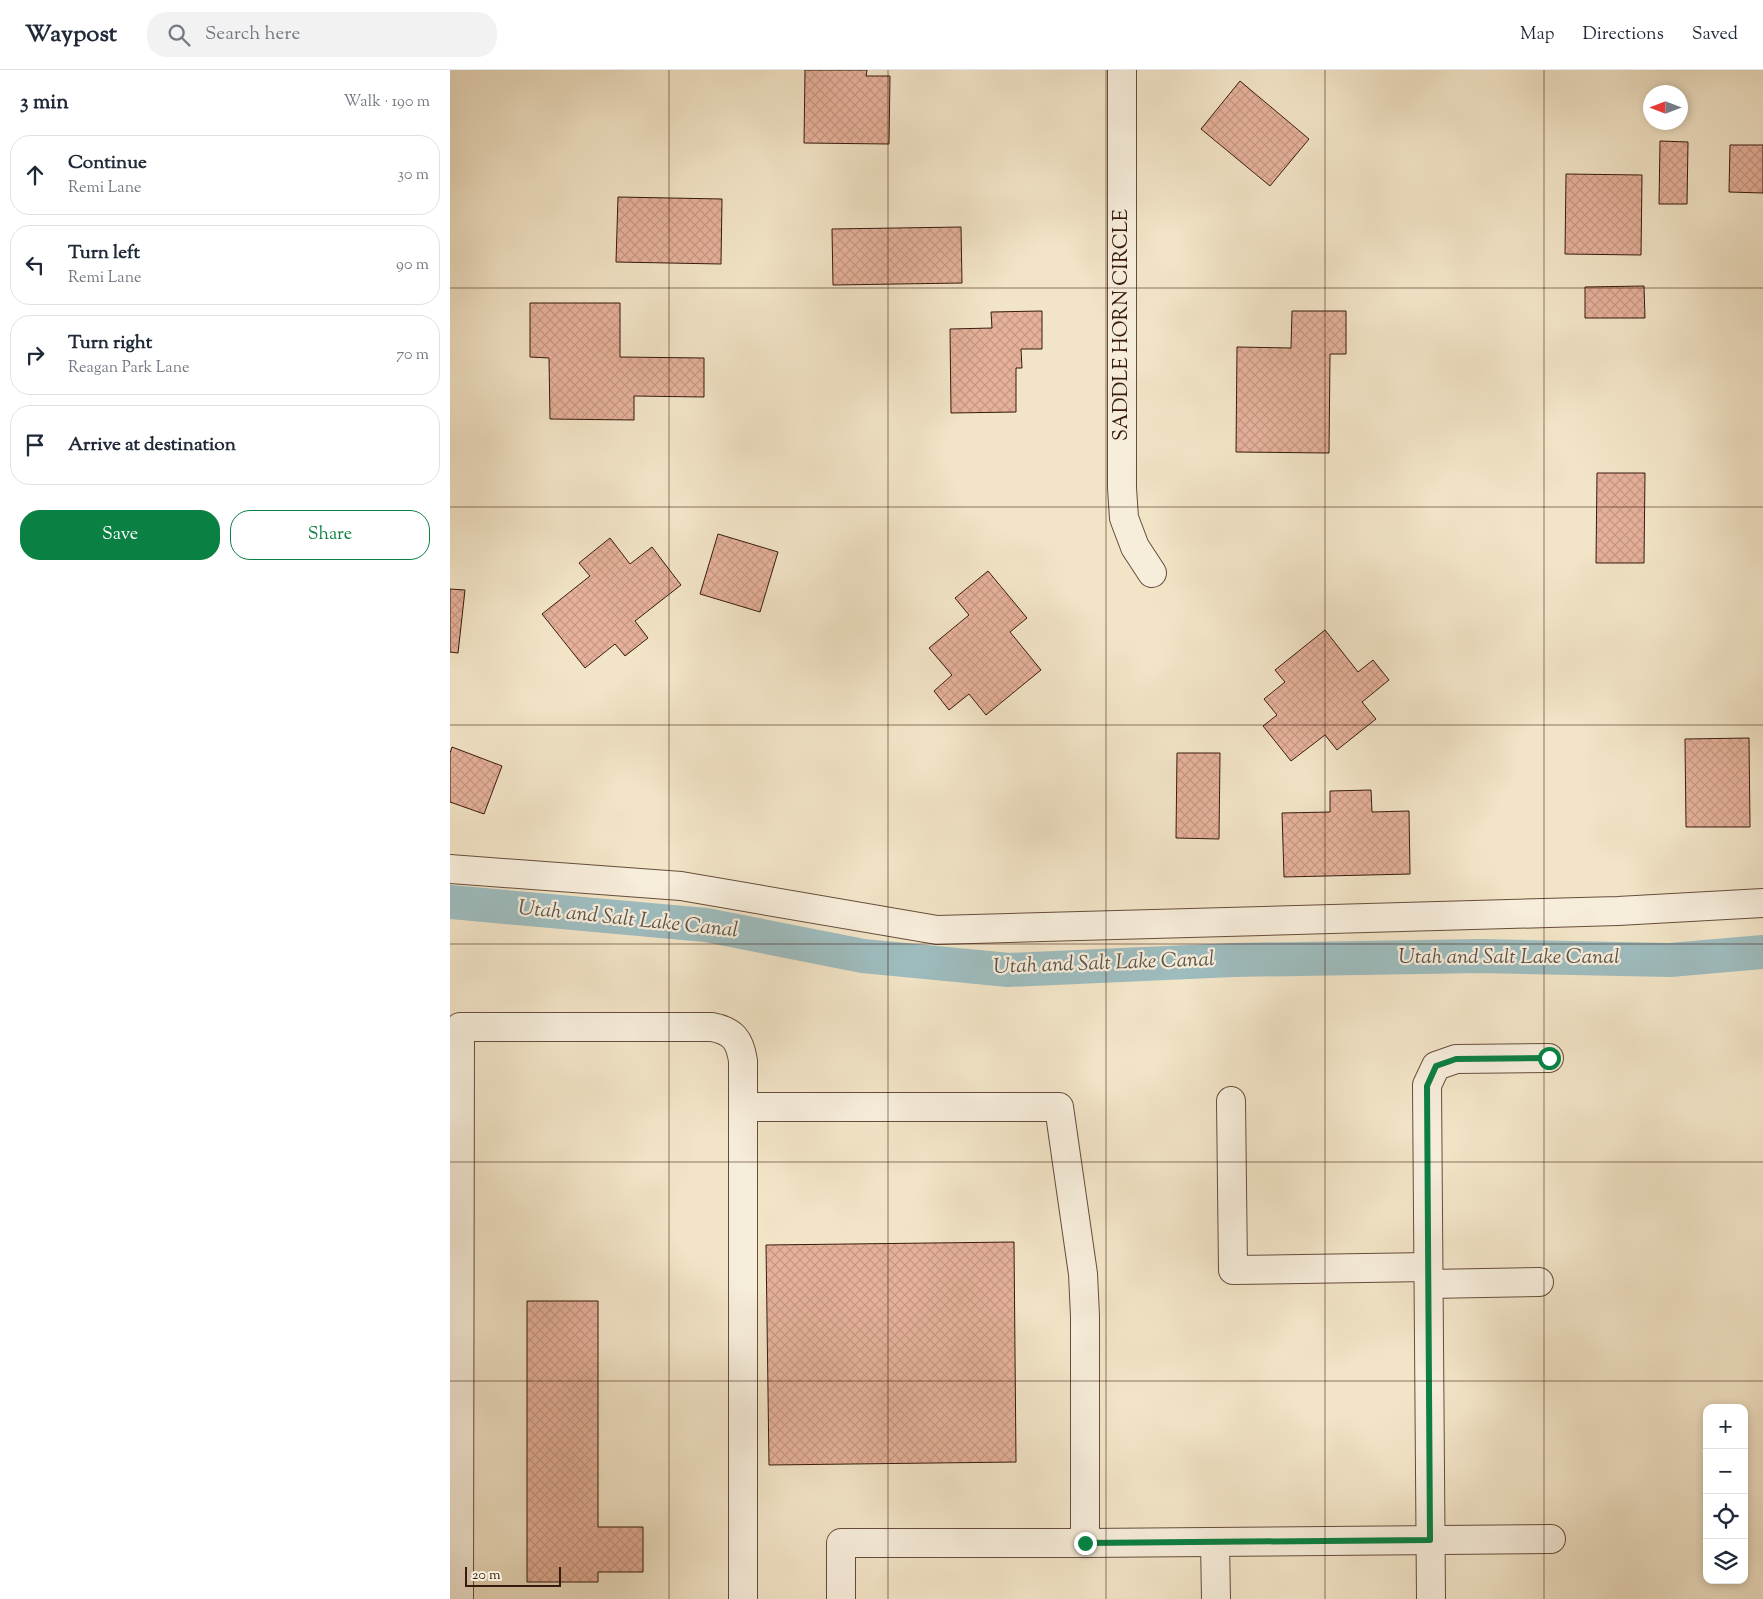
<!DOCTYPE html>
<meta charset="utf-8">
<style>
:root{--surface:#fff;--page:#f2f2f3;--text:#1f2937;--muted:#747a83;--line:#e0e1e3;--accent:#0b8043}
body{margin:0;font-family:"Sorts Mill Goudy",serif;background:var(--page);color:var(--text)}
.controls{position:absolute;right:15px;bottom:15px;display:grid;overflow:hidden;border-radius:10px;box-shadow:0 2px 8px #0003}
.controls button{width:45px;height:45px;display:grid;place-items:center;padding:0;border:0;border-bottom:1px solid var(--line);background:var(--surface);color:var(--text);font:25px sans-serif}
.compass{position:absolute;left:1193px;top:15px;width:45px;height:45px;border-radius:50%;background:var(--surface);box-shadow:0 2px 8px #0003;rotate:270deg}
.scale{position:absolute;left:15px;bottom:12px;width:96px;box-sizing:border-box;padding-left:5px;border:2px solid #371b0c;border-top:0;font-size:14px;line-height:18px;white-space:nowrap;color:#371b0c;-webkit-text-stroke:4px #f7eddb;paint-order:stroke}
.stop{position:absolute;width:15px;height:15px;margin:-11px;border:4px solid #0b8043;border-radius:50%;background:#fff}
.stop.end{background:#0b8043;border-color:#fff;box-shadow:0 1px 5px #0008}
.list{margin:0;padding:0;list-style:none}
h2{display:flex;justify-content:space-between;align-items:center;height:65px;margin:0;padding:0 20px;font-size:21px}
h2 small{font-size:16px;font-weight:400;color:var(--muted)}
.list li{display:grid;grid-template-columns:32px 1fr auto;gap:15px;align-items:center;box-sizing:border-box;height:80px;margin:0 10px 10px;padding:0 10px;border:1px solid var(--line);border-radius:20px}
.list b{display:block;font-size:19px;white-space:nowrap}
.list p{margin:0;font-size:16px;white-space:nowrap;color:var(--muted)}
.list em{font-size:16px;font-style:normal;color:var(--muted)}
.actions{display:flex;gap:10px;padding:15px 20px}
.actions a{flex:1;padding:11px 0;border:1px solid var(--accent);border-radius:20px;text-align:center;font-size:18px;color:var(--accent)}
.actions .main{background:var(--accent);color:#fff}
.icon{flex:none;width:28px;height:28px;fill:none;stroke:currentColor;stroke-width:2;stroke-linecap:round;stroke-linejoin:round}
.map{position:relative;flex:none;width:1313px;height:1529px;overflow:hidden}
header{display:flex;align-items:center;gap:30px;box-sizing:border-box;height:70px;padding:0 25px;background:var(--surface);border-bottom:1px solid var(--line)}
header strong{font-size:24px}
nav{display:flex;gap:28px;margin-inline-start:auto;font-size:18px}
.search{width:350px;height:45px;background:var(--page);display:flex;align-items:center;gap:12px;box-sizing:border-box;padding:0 18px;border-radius:20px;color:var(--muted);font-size:19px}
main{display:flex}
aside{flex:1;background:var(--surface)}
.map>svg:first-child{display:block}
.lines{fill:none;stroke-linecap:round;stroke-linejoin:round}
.canal{stroke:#9ebcbe;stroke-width:34}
.building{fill:url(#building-cross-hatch);stroke:#371b0c}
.minor-casing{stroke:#664d3b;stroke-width:30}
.minor{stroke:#f7eddb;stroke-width:28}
.route{stroke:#0b8043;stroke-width:6}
.grid{fill:none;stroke:#371b0c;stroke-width:1;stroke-opacity:0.55}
.labels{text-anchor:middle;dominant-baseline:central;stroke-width:4.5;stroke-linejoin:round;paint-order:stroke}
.street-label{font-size:20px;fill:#371b0c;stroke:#f7eddb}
.water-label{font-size:21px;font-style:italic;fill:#5b534a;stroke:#f7eddb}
</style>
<header>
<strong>Waypost</strong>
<div class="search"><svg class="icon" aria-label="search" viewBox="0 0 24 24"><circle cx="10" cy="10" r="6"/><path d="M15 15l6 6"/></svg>Search here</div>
<nav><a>Map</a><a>Directions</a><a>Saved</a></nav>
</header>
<main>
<aside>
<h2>3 min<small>Walk · 190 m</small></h2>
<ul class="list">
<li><svg class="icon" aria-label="ahead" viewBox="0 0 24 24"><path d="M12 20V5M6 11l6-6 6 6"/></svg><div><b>Continue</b><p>Remi Lane</p></div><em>30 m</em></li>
<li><svg class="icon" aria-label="left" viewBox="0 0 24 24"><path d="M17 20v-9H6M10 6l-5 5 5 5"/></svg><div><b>Turn left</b><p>Remi Lane</p></div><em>90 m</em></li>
<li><svg class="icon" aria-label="right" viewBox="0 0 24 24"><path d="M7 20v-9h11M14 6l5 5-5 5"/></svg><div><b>Turn right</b><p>Reagan Park Lane</p></div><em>70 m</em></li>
<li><svg class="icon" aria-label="arrive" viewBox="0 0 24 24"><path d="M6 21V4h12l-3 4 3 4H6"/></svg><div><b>Arrive at destination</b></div></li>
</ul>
<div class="actions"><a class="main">Save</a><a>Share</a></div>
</aside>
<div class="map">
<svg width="1313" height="1529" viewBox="0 0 1313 1529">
<defs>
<pattern id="building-cross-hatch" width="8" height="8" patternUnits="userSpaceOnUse" patternTransform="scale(1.25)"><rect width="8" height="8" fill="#e6b19b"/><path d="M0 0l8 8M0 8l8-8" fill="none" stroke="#c69884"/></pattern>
</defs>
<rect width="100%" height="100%" fill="#f2e4c7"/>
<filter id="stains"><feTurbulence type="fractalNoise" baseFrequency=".004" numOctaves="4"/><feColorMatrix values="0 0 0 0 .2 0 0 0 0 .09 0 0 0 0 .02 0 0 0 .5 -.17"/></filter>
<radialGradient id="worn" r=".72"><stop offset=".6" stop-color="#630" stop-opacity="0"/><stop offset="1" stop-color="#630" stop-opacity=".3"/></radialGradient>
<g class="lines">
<path class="canal" d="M0 832 256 855 413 886 559 900 783 890 1031 886 1220 890 1313 882"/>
</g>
<g class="building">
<path d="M355 0H417L416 6H440L439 74 354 73Z"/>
<path d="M790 11 859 69 820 116 751 59Z"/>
<path d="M1210 71 1238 72 1237 134H1209Z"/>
<path d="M1280 75H1313V123L1279 122Z"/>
<path d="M1116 104 1192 105 1191 185 1115 184Z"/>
<path d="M168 127 272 129 271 194 166 192Z"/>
<path d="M511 157 512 213 383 215 382 159Z"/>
<path d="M1194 216 1195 248H1135V217Z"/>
<path d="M80 233H170V287L254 288V327L184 326V350L100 349 99 288 80 287Z"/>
<path d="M592 241V279H571L572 298H566V342L501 343 500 259 542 258 541 242Z"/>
<path d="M842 241H896V284H880L879 383 786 382 787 277 841 278Z"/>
<path d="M1147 403H1195L1194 493H1146Z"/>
<path d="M268 464 328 482 310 542 250 524Z"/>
<path d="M160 468 180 494 202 477 231 515 185 551 198 568 175 586 165 574 135 598 92 544 140 506 129 493Z"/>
<path d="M538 501 577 548 560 562 591 600 536 645 519 624 499 640 484 621 502 605 479 578 519 545 505 528Z"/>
<path d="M0 519 15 520 8 583 0 582Z"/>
<path d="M875 560 908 602 923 590 939 610 912 632 926 649 887 680 875 665 841 691 813 656 827 645 814 629 835 612 825 600Z"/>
<path d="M1299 668 1300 757H1236L1235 669Z"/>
<path d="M2 677 52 696 34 744 0 732V683Z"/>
<path d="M727 683H770L769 769 726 768Z"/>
<path d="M921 720 922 742 959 741 960 804 834 807 832 743 880 742V721Z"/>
<path d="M564 1172 566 1392 319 1395 316 1175Z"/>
<path d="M77 1231H148V1457H193V1502H148V1512H77Z"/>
</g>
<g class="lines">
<defs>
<g id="minor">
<path d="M672 0V418L674 448 685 477 702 503"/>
<path d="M0 799 231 816 487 860 1168 841 1313 833"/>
<path d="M781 1031 783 1200 978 1197"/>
<path d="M293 1037H609L633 1204 635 1246V1473"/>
<path d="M979 1214 1089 1212"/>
<path d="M765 1472 766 1529"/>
<path d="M9 1529 10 957H262C283 961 290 970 293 991V1529"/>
<path d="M391 1529V1473H635L1101 1469"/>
<path d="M981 1529 977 1015 986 996 1006 989 1099 988"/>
</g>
</defs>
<use href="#minor" class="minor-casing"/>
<use href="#minor" class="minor"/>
</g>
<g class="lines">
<path class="route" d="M635 1473 980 1470 977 1016 986 996 1006 989 1099 988"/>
</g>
<path class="grid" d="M219 0V1529M438 0V1529M656 0V1529M875 0V1529M1094 0V1529M0 218H1313M0 437H1313M0 655H1313M0 874H1313M0 1092H1313M0 1311H1313"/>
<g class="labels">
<g class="street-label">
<text transform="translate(672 255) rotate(-90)">SADDLE HORN CIRCLE</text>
</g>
<g class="water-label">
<text transform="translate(178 850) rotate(6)">Utah and Salt Lake Canal</text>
<text x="1059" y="888">Utah and Salt Lake Canal</text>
<text transform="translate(654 894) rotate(-2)">Utah and Salt Lake Canal</text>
</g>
</g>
<rect width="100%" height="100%" filter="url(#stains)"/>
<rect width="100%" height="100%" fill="url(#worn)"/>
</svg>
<div class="controls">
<button>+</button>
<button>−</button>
<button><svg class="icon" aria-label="locate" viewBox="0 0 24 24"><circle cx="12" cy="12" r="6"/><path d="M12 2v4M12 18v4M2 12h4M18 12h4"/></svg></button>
<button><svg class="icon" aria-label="layers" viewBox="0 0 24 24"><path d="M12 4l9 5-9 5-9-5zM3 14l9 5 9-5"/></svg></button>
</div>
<svg class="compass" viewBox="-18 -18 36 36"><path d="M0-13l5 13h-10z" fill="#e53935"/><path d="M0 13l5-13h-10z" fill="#747a83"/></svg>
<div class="scale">20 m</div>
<div class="stop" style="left:1099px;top:988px"></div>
<div class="stop end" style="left:635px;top:1473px"></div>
</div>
</main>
